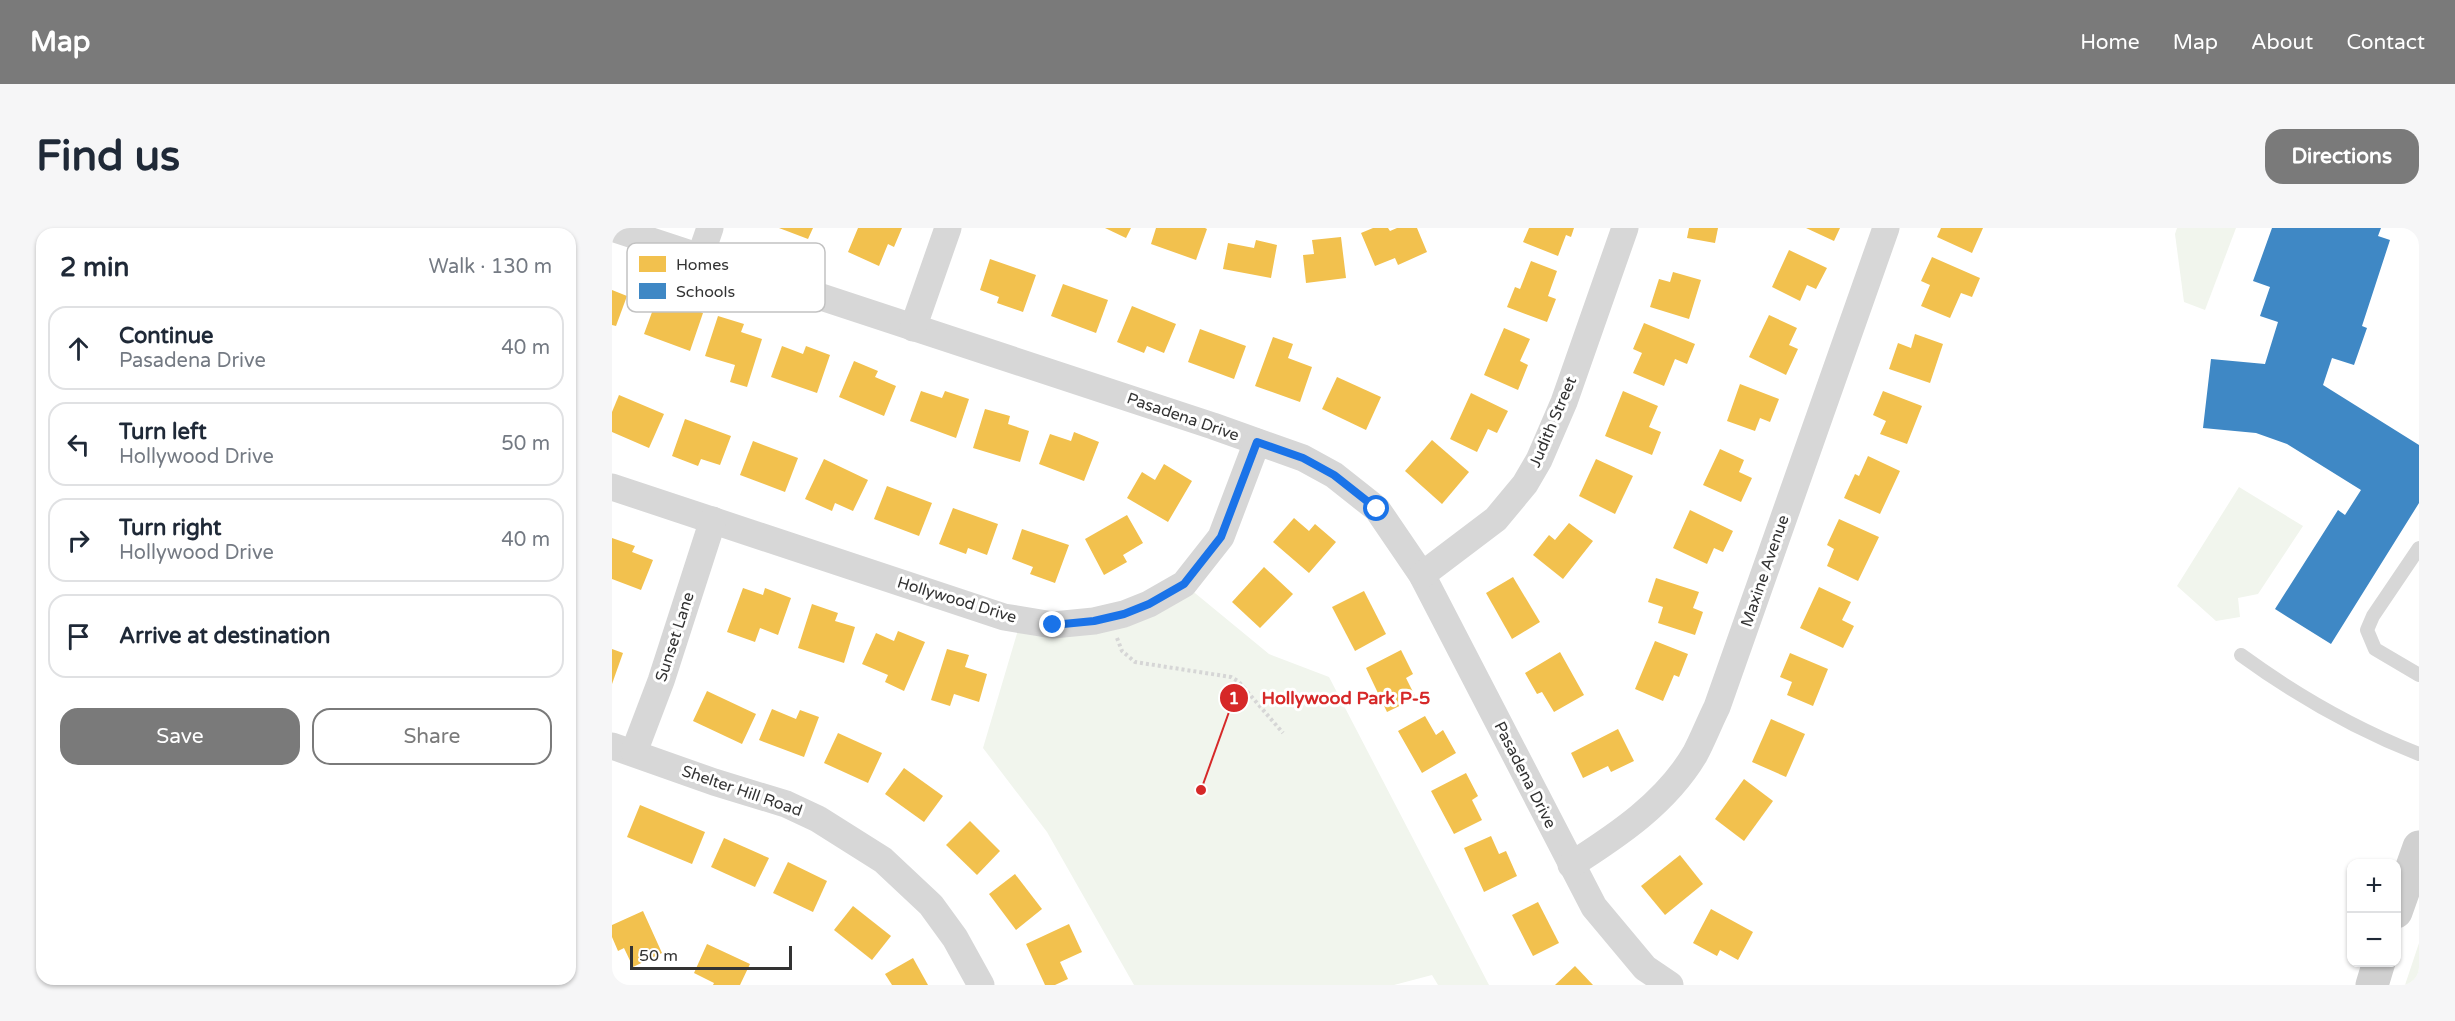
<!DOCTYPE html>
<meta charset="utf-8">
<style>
:root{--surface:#fff;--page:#f6f6f7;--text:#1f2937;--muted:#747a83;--line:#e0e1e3;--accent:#7a7a7a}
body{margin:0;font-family:"Varela Round",sans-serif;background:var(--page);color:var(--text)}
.controls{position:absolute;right:18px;bottom:18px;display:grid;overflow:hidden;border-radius:12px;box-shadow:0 2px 4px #0004}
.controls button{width:54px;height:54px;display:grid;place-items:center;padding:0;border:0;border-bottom:2px solid var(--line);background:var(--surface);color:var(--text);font:30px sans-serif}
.scale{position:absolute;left:18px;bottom:15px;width:162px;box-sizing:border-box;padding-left:6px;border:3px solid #333;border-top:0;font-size:16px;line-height:21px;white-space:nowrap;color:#333;-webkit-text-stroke:4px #fff;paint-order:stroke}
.stop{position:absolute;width:18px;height:18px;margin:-14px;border:4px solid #1a73e8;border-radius:50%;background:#fff}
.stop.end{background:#1a73e8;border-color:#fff;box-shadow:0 2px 6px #0008}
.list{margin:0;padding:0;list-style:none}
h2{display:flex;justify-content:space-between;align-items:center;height:78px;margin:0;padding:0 24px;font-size:26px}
h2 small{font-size:20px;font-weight:400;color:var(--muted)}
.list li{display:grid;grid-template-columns:39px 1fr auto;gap:18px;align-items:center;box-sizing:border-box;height:84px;margin:0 12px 12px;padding:0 12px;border:2px solid var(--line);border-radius:18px}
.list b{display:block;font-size:22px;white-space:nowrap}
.list p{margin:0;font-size:20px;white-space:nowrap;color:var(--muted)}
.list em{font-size:20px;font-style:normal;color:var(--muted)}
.actions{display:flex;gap:12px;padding:18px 24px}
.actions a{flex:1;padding:14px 0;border:2px solid var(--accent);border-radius:18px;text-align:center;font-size:21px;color:var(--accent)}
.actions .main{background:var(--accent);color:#fff}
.icon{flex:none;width:33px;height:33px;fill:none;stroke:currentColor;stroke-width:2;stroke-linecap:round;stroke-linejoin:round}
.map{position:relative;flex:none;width:1807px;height:757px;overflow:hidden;border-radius:18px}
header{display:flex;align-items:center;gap:36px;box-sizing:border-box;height:84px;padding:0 30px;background:var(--accent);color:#fff}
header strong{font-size:28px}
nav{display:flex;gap:33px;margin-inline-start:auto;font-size:21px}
.intro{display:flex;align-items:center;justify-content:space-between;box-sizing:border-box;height:144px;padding:0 36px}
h1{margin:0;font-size:42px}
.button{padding:15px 27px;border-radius:18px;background:var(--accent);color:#fff;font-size:21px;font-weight:700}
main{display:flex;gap:36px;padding:0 36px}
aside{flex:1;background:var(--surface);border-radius:18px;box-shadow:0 2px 4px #0004}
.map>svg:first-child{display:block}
.green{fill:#f1f5ed}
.homes{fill:#f2c14e}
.schools{fill:#3f88c5}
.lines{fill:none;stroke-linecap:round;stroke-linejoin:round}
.path{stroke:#d6d6d6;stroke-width:4;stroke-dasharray:3 3;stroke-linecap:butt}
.lane{stroke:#d7d7d7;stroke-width:14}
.street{stroke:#d7d7d7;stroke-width:27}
.secondary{stroke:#d0d0d0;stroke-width:33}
.route{stroke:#1a73e8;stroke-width:8}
.labels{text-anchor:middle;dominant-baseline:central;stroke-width:6;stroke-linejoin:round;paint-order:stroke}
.street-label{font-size:16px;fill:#333;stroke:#fff}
.key{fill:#fff;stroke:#c2c2c2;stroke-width:1.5}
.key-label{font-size:16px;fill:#333}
.leader{fill:none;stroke:#d62828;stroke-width:2}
.callout-dot{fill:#d62828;stroke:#fff;stroke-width:2}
.mark-label{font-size:18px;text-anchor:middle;font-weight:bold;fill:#fff}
.callout-label{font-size:18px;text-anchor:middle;font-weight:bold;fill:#d62828;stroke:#fff;stroke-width:6;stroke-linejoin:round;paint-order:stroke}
</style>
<header>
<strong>Map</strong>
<nav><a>Home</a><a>Map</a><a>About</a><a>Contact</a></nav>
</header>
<div class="intro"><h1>Find us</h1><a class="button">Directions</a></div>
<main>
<aside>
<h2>2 min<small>Walk · 130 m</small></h2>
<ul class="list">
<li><svg class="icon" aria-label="ahead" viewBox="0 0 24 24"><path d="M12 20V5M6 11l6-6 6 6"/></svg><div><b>Continue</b><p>Pasadena Drive</p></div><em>40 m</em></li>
<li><svg class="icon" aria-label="left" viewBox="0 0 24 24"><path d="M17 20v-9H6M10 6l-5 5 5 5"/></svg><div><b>Turn left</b><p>Hollywood Drive</p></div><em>50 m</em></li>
<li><svg class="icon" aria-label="right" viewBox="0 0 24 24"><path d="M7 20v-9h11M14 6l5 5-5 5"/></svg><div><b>Turn right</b><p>Hollywood Drive</p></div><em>40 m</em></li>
<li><svg class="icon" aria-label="arrive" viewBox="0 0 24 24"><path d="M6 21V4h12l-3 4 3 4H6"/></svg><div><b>Arrive at destination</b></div></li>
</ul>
<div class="actions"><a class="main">Save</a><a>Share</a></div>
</aside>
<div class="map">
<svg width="1807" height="757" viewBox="0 0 1807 757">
<rect width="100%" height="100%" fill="#fff"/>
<g class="green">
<path d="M1565 0H1624L1593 82 1572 74 1563 6Z"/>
<path d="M1627 259 1691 298 1646 366 1626 370 1628 389 1604 393 1565 358Z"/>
<path d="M572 356 657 426 717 449 877 757H826L820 747 782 757H522L435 604 371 520 409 392 441 397Z"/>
<path d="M1807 715V757H1793Z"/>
</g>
<g class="homes">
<path d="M167 0H201L196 11Z"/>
<path d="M246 0H290L282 19 276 16 267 38 236 24Z"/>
<path d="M493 0H519L514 10Z"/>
<path d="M544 0H593L595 1 584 32 539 16Z"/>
<path d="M761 0H776L778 3 785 0H805L815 24 786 37 783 30 763 38 749 5Z"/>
<path d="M917 0H962L959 9 954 7 946 28 911 14Z"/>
<path d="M1077 0H1106L1103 15 1075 10Z"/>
<path d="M1194 0H1228L1222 13Z"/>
<path d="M1329 0H1371L1360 25 1325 9Z"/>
<path d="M729 9 734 50 694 55 691 27 702 26 700 12Z"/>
<path d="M644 12 665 17 659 50 611 41 616 15 642 20Z"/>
<path d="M1177 22 1215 40 1204 61 1195 57 1188 73 1160 59Z"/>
<path d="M1320 29 1368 50 1360 69 1349 65 1338 90 1309 78 1318 57 1309 53Z"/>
<path d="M378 31 424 47 411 84 385 75 387 69 368 62Z"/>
<path d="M919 33 945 43 936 68 944 71 935 94 895 79 903 59 908 61Z"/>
<path d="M1061 44 1089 52 1077 91 1038 79 1047 51 1058 54Z"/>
<path d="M451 56 496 72 484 105 439 88Z"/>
<path d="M0 62 15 68 4 98 0 97Z"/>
<path d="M43 76 64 84 67 76 91 85 78 123 32 106Z"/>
<path d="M520 78 564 96 552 125 535 118 532 125 505 114Z"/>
<path d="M1157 87 1185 100 1177 117 1186 121 1174 147 1137 129Z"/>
<path d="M106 88 132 96 129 104 150 111 135 159 118 154 123 137 93 128Z"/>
<path d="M1032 95 1083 116 1075 136 1063 131 1052 158 1021 145 1030 125 1021 121Z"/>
<path d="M892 100 918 111 908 133 916 137 906 162 872 147Z"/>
<path d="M588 101 634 118 622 151 576 134Z"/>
<path d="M1303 106 1331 116 1318 155 1277 141 1286 115 1299 120Z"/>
<path d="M661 109 681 116 676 130 700 139 688 174 643 158Z"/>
<path d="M170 118 191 126 194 118 218 127 205 165 159 149Z"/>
<path d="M242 133 266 143 263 149 284 158 272 188 227 169Z"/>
<path d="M725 149 769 169 754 202 710 181Z"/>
<path d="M1128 156 1167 171 1158 194 1148 190 1143 203 1115 193Z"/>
<path d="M309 163 330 170 333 163 357 171 344 210 298 193Z"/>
<path d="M1011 163 1046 178 1037 199 1049 204 1040 227 993 208Z"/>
<path d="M1271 163 1310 178 1295 216 1268 206 1274 193 1261 187Z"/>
<path d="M859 165 896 183 885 205 876 201 865 224 838 211Z"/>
<path d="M7 167 52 186 37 220 0 204V184Z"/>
<path d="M373 181 398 188 396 196 417 203 408 234 361 220Z"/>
<path d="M73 191 119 208 108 237 89 231 86 238 60 228Z"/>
<path d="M462 204 487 214 472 253 427 236 438 206 459 213Z"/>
<path d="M820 212 857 244 830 276 793 243Z"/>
<path d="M141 213 186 230 173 264 128 247Z"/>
<path d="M1108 221 1132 232 1127 244 1140 250 1129 274 1091 257Z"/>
<path d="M1256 228 1288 243 1268 286 1232 270 1243 246 1247 248Z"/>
<path d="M212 231 256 252 241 283 223 275 220 283 193 271Z"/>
<path d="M984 231 1021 248 1003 286 967 268Z"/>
<path d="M552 236 580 253 556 294 515 270 530 244 543 252Z"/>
<path d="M275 258 320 275 307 308 262 291Z"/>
<path d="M341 280 386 296 375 327 356 320 354 326 327 316Z"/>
<path d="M1078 282 1121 303 1111 324 1102 320 1095 336 1061 320Z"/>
<path d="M515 287 531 315 511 327 515 334 492 347 473 311Z"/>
<path d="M682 290 697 303 703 296 724 314 697 345 661 314Z"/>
<path d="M1227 291 1267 309 1246 353 1215 338 1222 321 1215 317Z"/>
<path d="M957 295 981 313 951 351 921 327 937 307 943 312Z"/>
<path d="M410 301 457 317 443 355 418 346 421 339 400 331Z"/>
<path d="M0 310 23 318 20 324 41 332 29 362 0 351Z"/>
<path d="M652 339 681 366 648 400 620 374Z"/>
<path d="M901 349 928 394 900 411 874 365Z"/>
<path d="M1044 350 1087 364 1081 380 1091 384 1083 407 1046 395 1051 379 1036 374Z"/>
<path d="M1207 359 1239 374 1230 392 1242 398 1231 420 1188 400Z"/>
<path d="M131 360 151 367 153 360 179 370 166 407 148 400 143 414 115 404Z"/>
<path d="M752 363 774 406 743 423 720 379Z"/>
<path d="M200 376 226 385 223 393 243 399 232 435 186 420Z"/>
<path d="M286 403 313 414 292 463 273 454 276 447 250 436 264 405 282 413Z"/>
<path d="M1043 413 1076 426 1067 449 1062 447 1051 473 1023 461Z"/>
<path d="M0 421 11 425 0 456Z"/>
<path d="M335 421 357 427 353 439 375 446 367 474 342 466 338 478 319 472Z"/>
<path d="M789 422 801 446 794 450 804 470 775 484 754 440Z"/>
<path d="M948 424 972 467 942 484 930 464 925 466 913 445Z"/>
<path d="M1178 425 1216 441 1201 478 1175 467 1180 454 1168 449Z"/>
<path d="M95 463 144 486 130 516 81 493Z"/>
<path d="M160 481 184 491 188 482 207 489 192 529 147 512Z"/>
<path d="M813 488 824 507 831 502 844 525 810 545 786 503Z"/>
<path d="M1159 491 1193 506 1174 549 1140 534Z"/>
<path d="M1006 501 1022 533 999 544 996 538 971 550 959 525Z"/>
<path d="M226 505 270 525 256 555 212 535Z"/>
<path d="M292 540 331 568 312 594 273 566Z"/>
<path d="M854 545 866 568 860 572 870 592 842 606 819 563Z"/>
<path d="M1132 551 1161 573 1132 613 1103 591Z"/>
<path d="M28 577 93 604 80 636 15 609Z"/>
<path d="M358 593 388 623 365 647 334 617Z"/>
<path d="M879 608 887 626 894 623 905 648 872 664 852 620Z"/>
<path d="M112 610 157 630 143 659 99 639Z"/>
<path d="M1068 627 1091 656 1053 687 1029 658Z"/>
<path d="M176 634 215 653 201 684 161 665Z"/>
<path d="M403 646 430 681 404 702 377 666Z"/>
<path d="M926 674 947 715 921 728 900 687Z"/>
<path d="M241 678 279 708 260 732 222 702Z"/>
<path d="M1099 681 1141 704 1126 732 1108 722 1105 728 1081 715Z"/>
<path d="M31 683 50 725 21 739 12 720 6 723 0 709V697Z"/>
<path d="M457 696 470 724 448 734 456 751 443 757H433L414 716Z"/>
<path d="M95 716 138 736 128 757H101L102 755 82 745Z"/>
<path d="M301 730 316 757H280L273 746Z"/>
<path d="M963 738 981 757H943Z"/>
</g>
<path class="schools" d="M1660 0H1769L1766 8 1778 12 1750 98 1755 100 1742 137 1720 130 1711 157 1807 217V275L1719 416 1663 381 1726 282 1733 287 1749 262 1675 216 1644 205 1591 200 1599 131 1653 136 1666 94 1648 88 1658 59 1641 53Z"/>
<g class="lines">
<path class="path" d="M505 410 510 423 523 434 619 449 626 453 671 505"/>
<g class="lane">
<path d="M1807 320 1761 388 1755 402 1763 421 1807 447"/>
<path d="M1629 427C1684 467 1743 501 1807 526"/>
</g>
<g class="street">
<path d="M0 0 601 198 691 230 722 247 765 281 810 347 982 679 1033 740 1058 757"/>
<path d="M88 29 98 0"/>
<path d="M301 100 336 0"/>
<path d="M0 259 392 389 441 397 482 393 512 386 537 376 572 356 609 309 645 214"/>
<path d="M810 347 884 291 913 256 927 232 952 174 1013 0"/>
<path d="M0 518 102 554 174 576 206 591 271 632 319 677 343 710 369 757"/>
<path d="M22 524 49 453 101 292"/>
<path d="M959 637C1006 607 1054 575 1083 526 1091 511 1097 495 1105 479L1274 0"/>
</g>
<g class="secondary">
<path d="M1784 684 1807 619"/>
<path d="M1760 757 1767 734"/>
</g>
</g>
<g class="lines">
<path class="route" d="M441 397 482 393 512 386 537 376 572 356 609 309 645 214 691 230 722 247 765 281"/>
</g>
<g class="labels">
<g class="street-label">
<text transform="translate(571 189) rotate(19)">Pasadena Drive</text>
<text transform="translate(941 194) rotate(-67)">Judith Street</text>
<text transform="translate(1153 343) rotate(-71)">Maxine Avenue</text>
<text transform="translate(345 372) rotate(17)">Hollywood Drive</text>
<text transform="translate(63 409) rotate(-72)">Sunset Lane</text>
<text transform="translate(913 547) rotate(63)">Pasadena Drive</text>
<text transform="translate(130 563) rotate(19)">Shelter Hill Road</text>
</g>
</g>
<rect x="15" y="15" width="198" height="69" rx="9" class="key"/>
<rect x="27" y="28" width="27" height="16" fill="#f2c14e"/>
<rect x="27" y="55" width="27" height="16" fill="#3f88c5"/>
<g class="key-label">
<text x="64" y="42">Homes</text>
<text x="64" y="69">Schools</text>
</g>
<path class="leader" d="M589 562L622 470"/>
<g class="callout-dot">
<circle cx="589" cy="562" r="6"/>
<circle cx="622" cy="470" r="15"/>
</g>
<g class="mark-label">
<text x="622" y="476">1</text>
</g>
<g class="callout-label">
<text x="734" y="476">Hollywood Park P-5</text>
</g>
</svg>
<div class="controls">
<button>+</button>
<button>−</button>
</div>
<div class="scale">50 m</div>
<div class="stop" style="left:765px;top:281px"></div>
<div class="stop end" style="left:441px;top:397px"></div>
</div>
</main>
